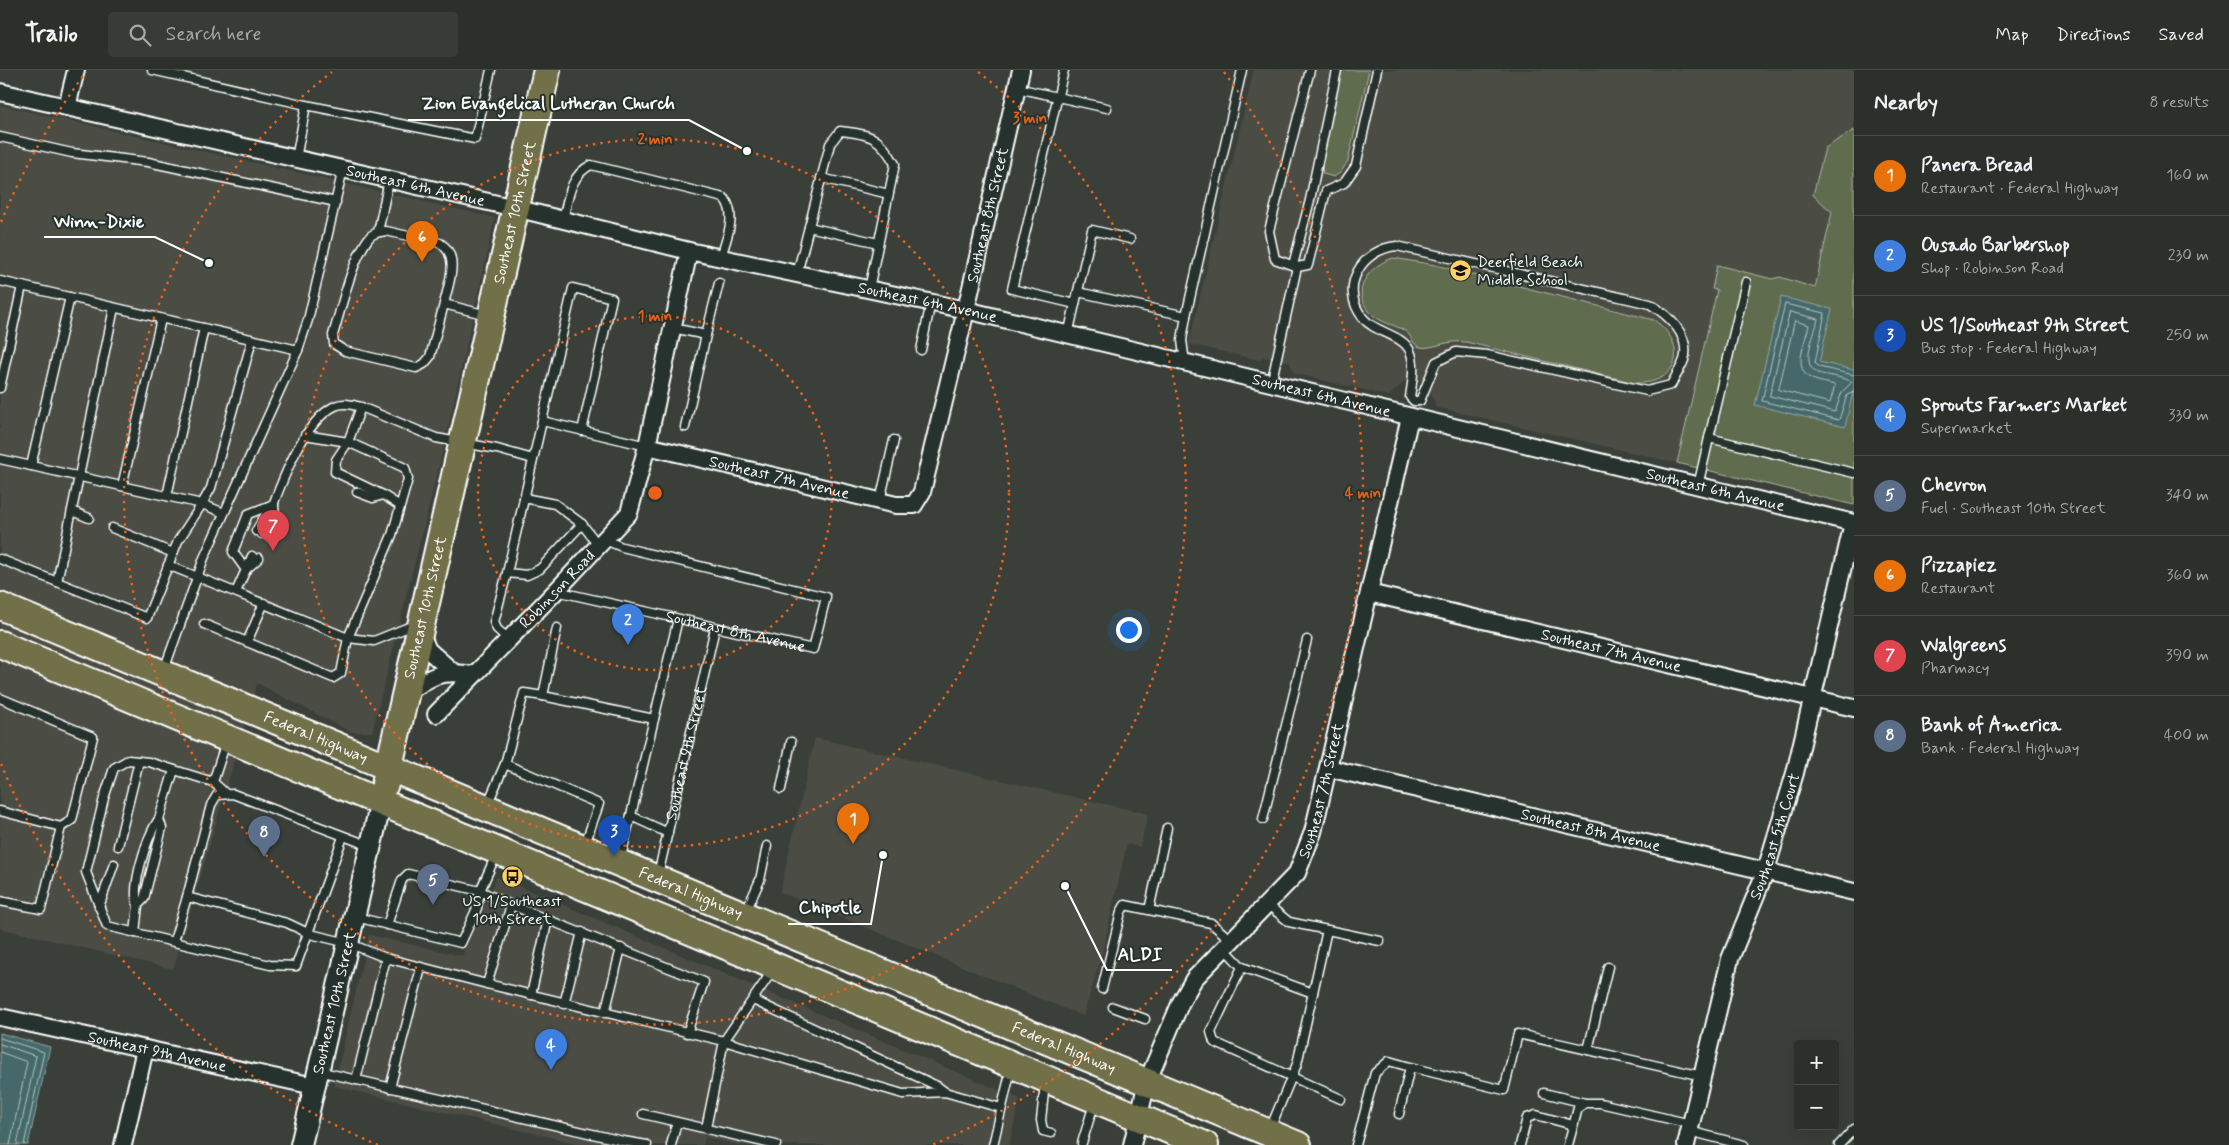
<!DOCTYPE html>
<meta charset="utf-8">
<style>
:root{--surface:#2c302b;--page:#383c37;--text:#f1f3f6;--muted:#a6a9a9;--line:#484b47;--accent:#ffd166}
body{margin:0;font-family:Mynerve,sans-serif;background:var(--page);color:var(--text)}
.controls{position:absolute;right:15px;bottom:15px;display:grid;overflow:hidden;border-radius:5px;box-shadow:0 5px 20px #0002}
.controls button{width:45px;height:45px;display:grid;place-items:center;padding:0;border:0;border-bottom:1px solid var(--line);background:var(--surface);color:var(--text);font:25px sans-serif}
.you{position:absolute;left:1128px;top:559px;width:18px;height:18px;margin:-12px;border:4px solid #fff;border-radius:50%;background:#1a73e8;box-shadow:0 0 0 8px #1a73e833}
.badge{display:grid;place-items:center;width:32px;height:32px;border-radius:50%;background:var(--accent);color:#fff;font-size:16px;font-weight:700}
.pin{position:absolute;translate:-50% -41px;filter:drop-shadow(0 1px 2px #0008)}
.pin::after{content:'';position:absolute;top:26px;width:18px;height:15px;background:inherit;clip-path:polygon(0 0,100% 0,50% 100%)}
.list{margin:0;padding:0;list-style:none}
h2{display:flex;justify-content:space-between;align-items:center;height:65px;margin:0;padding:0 20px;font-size:21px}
h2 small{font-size:16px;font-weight:400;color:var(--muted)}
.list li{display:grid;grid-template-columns:32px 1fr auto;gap:15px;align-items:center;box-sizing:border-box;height:80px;padding:0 20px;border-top:1px solid var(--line)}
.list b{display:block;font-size:19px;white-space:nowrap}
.list p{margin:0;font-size:16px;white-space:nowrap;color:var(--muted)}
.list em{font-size:16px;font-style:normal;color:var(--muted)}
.icon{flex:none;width:28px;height:28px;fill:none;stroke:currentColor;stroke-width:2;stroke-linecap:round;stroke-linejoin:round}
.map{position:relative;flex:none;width:1854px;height:1075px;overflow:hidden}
header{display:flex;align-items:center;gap:30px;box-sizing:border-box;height:70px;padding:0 25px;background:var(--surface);border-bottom:1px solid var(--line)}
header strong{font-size:24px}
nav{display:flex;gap:28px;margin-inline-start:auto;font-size:18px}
.search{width:350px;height:45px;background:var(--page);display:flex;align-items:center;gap:12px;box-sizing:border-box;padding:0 18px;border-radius:5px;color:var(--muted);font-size:19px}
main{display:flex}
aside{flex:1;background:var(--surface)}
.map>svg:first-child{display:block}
.built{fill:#4c4d45}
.green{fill:#5e6c4e;stroke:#aeb6a6}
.water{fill:#45696a;stroke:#8fa5a6}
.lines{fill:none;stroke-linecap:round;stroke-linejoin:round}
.shore{stroke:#b5c3c3;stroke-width:1}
.service-casing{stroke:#fff;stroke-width:11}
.minor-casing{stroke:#fff;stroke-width:20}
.tertiary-casing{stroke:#fff;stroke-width:24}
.primary-casing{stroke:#fff;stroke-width:30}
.service{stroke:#26332d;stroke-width:8}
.minor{stroke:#26332d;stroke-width:16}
.tertiary{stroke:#26332d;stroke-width:20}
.primary{stroke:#716f4a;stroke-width:26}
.ring{fill:none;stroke:#e96118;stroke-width:2.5;stroke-dasharray:2.5 5}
.labels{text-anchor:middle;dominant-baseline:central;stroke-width:4;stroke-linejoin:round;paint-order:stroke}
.street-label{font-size:16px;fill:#fff;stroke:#26332d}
.poi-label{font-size:16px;fill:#fff;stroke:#26332d;text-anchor:start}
.centre{fill:#e96118;stroke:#26332d;stroke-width:2.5}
.ring-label{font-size:15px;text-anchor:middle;font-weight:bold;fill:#e96118;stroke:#26332d;stroke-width:4;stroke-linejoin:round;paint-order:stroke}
.leader{fill:none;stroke:#fff;stroke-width:2}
.callout-dot{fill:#fff;stroke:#26332d;stroke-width:2}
.callout-label{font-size:18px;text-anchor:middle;font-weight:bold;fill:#fff;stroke:#26332d;stroke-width:4;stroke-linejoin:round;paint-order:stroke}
</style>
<header>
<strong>Trailo</strong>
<div class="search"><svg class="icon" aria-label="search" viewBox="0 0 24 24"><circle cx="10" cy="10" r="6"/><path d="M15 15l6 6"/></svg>Search here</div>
<nav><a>Map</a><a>Directions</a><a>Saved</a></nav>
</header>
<main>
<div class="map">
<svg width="1854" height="1075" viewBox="0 0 1854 1075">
<rect width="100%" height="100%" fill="#3a4039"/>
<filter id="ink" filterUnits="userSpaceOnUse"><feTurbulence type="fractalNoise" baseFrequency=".02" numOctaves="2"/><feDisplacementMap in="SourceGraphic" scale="10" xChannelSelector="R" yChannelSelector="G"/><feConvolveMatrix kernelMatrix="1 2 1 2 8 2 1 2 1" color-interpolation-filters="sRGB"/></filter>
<g filter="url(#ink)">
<g class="built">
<path d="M1254 0H1854V60L1825 78 1832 142 1815 218 1780 208 1772 209 1717 196 1712 219 1717 220 1677 393 1436 337 1427 312 1408 308 1389 326 1294 303 1290 292 1263 287 1260 290 1189 274Z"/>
<path d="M0 35 495 148 442 384 372 662H351L257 613 173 899 0 858Z"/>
<path d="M815 668 1148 744 1140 777 1127 774 1100 892 1083 946 780 822Z"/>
<path d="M497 807 1020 1029 1009 1075H739L705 1067 703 1075H584L334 1016 369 865 462 886Z"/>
</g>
<g class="green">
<path d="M1342 0H1369L1348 91 1341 102 1334 107 1323 104 1321 90Z"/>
<path d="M1854 60V435L1677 393 1717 220 1712 219 1717 195 1772 209 1780 207 1815 218 1832 142 1813 125 1825 78Z"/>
<path d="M1393 188 1435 195 1654 250C1689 274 1680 315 1635 313L1466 272C1448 269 1431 280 1420 277 1412 275 1412 265 1405 261 1394 254 1380 253 1371 243 1348 221 1370 195 1393 188Z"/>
</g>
<g class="water">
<path d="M1781 227 1832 239 1819 292 1854 300V317L1845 357 1755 335Z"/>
<path d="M0 963 50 977 28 1075H0Z"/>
</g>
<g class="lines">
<g class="shore">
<path d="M1790 242 1818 249C1815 265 1797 298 1821 304 1831 306 1843 307 1852 312L1842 322 1835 342 1770 326Z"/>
<path d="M1795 251 1809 255C1806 271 1791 299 1812 309 1819 312 1828 313 1835 315L1830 333 1779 320Z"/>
<path d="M1854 305 1819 297 1815 293 1825 243 1785 234 1762 331 1839 350 1847 325 1854 322"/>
<path d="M0 968 44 982 24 1075"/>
<path d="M0 974 36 986 17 1075"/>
<path d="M0 982 27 992 10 1075"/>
</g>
<defs>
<g id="service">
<path d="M152 0 306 35 475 69 491 0"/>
<path d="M1064 0 1012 219 1075 234 1092 160 1130 169"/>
<path d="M1310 0 1269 161 1275 189 1297 197 1308 195 1326 121 1344 113 1356 96 1377 0"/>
<path d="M1017 18 1107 38"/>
<path d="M0 67 72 83 148 92 336 132"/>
<path d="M296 89 306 35"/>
<path d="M821 108 889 124"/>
<path d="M563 150C568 129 570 105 591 95L724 128C738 145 726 169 721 187"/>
<path d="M809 157 878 173"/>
<path d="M378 162 389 110"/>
<path d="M1397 176 1650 234C1668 245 1691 265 1684 290 1681 298 1675 307 1671 315L1647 321 1487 285 1456 282 1436 292 1420 331H1414L1410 327C1412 313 1416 295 1410 281 1402 264 1375 263 1363 248 1338 217 1362 179 1397 176Z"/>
<path d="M1293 195 1310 130 1337 0"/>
<path d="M797 204 830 74 840 61C871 64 880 67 895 94L869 219"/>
<path d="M0 211 298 280"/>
<path d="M1746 212 1709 368 1854 403"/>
<path d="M1078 222 1186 246 1242 0"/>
<path d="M444 234C448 215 461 186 440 173L386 161C379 162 372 163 368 169 351 193 342 236 333 265L334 274 345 281 416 298 424 294 430 287 444 234 487 245"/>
<path d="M673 258 706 265 719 213"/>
<path d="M1068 265 1075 234"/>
<path d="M921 280 931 232"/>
<path d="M1185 293 1182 270 1186 246"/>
<path d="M1271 314 1297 197"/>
<path d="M0 318 22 216"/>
<path d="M361 337 348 372 336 390 335 402 383 425 400 436"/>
<path d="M542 351 507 503 527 505 540 499 582 454"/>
<path d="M685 357 706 265"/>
<path d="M582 361 612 228 573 218 542 351 647 376"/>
<path d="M0 389 202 434 211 418 252 270"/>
<path d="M31 396 70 227"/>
<path d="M122 416 161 249"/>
<path d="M1698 416 1709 368"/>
<path d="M357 422 373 428 383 425"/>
<path d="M167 426 204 258"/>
<path d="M524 428 555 434 582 454 599 476"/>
<path d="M880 431 894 370"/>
<path d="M72 441 89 448"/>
<path d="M112 458 173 483"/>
<path d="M256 461 269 439"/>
<path d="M262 464C276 429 299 353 335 336 343 332 352 335 361 337L436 368 497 379 533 389"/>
<path d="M268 466 275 448 274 436"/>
<path d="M0 489 147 548 178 471 202 434 224 443"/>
<path d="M168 495 348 568 374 571 416 554"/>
<path d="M249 497 259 488"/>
<path d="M246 500 233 482 248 444 274 434"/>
<path d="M507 503 494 552 497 559 508 569"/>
<path d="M57 512 114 238"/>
<path id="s1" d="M556 521 813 579 826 527 622 477 605 470"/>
<path d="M236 522 252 486"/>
<path d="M204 554 247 572 264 533"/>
<path d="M557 558 543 626 654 649"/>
<path d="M247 572 333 608 341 603 348 568 392 465 408 409 405 398 348 372 305 365"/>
<path d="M164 600 204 488 298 280 308 250 343 99"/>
<path d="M543 626 524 623 505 694 599 734 585 774"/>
<path d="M0 628 93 667 72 750 61 757 41 839 0 831"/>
<path d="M213 712 149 692 128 690 114 698 104 728 86 802 107 856 270 895 296 896 343 767"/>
<path d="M781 719 791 672"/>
<path d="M225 723 213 712 226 672"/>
<path d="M488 733 505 694"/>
<path d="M0 741 61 757"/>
<path d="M631 746 668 763"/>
<path d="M1263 749 1307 570"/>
<path d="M118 776 139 691"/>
<path d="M496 785 480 821 511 835 487 914 724 971 773 900"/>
<path d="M620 791 678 549"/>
<path id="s2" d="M658 805 715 558"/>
<path d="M1267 834 1289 852 1380 871"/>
<path d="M138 835C130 817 148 764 159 749"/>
<path d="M511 835 704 912 687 963"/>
<path d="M99 837 114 794"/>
<path d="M1149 840 1167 758"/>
<path d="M746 841 760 810 767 776"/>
<path d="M356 847 461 873 477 838 480 821 408 804 402 810 387 855"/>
<path d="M135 863 138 835 144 829 162 758 159 749 174 700"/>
<path d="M174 871 187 827"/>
<path d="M1224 878 1242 897"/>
<path d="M386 888 487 914"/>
<path d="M1102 919 1121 842 1125 835 1211 853 1232 871"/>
<path d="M1313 923 1242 897 1211 962 1214 972 1341 1029"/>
<path d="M531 925 548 849"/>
<path d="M753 930 937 1016 945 1022"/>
<path d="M564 934 582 862"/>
<path d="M1113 937 1145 949"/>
<path d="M605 943 621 878"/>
<path d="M1588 980 1608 897"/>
<path d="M1410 997 1504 1020 1518 964 1702 1006"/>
<path d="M318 1001 623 1071 647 1075"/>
<path d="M356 1010 386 888 348 873 310 864 287 853 187 827 211 735 217 725 233 724 370 776"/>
<path d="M1045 1013 1041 1050 1043 1061 1051 1063"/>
<path d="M390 1018 421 898"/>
<path d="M1544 1023 1585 1033"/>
<path d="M643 1044 776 1075"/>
<path d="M706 1058 724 971 903 1024 945 1022 1001 1038"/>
<path d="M1270 1059 1297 994 1327 860"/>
<path d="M1689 1061 1744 1075"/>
<path d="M1082 1073 1094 1034"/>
<path d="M671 1075 677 1052"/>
<path d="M993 1075 1011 999"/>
<path d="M1356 1075 1375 1003 1389 991 1410 997 1399 1044"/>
<path d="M1520 1075 1527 1048 1536 1045 1573 1055"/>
<path d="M1568 1075 1578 1038 1585 1033H1600L1691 1054"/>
<path d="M1839 1075 1854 1059"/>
</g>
<g id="minor">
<path id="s3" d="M0 22 515 138 689 181 966 240 1854 453"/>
<path d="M67 37 76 0"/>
<path id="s4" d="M647 376 896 435H914L922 422 962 257 1021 0"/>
<path id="s5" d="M1369 523 1854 638"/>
<path d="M420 562 428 580 453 602"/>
<path d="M406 624C431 605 441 600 473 605"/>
<path id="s6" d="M436 644 556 521 629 443 647 376 689 181"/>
<path id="s7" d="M1328 698 1854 822"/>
<path id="s8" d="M0 947 314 1016"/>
<path d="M123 1075 145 979"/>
<path id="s9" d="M1132 1075 1147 1012 1181 932 1194 909 1297 803 1313 762 1410 347"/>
<path id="s10" d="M1686 1075 1730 889 1766 800 1795 703 1853 453"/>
</g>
<g id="tertiary">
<path id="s11" d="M301 1075 381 732"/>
</g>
<g id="primary">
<path id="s12" d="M0 536 1298 1075"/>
<path d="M0 574 1205 1075"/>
<path id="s13" d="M385 714 547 0"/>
</g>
</defs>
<use href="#service" class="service-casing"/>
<use href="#minor" class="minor-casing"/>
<use href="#tertiary" class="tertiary-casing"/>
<use href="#primary" class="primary-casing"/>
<use href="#service" class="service"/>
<use href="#minor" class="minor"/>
<use href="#tertiary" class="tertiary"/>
<use href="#primary" class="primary"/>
</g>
</g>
<g class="ring">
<circle cx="655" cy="423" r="177"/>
<circle cx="655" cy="423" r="354"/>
<path d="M978 2A531 531 0 1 1 332 2"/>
<path d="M378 1075A708 708 0 0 1 1 694M1 152A708 708 0 0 1 86 2M1224 2A708 708 0 0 1 932 1075"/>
</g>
<defs>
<symbol id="school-disc" viewBox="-11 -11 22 22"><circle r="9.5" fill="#ffd166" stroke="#26332d"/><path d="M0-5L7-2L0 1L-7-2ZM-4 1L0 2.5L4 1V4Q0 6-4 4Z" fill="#111"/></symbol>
<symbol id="bus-disc" viewBox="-11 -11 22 22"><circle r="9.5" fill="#ffd166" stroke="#26332d"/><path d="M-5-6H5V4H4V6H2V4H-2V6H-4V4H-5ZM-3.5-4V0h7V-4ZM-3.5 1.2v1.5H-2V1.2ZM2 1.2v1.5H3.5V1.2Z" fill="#111"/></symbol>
</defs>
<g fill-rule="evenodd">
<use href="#school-disc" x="1448" y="188" width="25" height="25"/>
<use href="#bus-disc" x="500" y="794" width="25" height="25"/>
</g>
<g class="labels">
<g class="street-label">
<text stroke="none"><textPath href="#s3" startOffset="426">Southeast 6th Avenue</textPath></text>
<text stroke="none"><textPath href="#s13" startOffset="586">Southeast 10th Street</textPath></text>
<text stroke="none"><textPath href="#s4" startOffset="574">Southeast 8th Street</textPath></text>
<text stroke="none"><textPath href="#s3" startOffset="951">Southeast 6th Avenue</textPath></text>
<text stroke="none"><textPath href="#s3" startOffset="1356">Southeast 6th Avenue</textPath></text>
<text stroke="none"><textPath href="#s4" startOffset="136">Southeast 7th Avenue</textPath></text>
<text stroke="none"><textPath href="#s3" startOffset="1761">Southeast 6th Avenue</textPath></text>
<text stroke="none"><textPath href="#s6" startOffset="174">Robinson Road</textPath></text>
<text stroke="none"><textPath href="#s13" startOffset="181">Southeast 10th Street</textPath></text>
<text stroke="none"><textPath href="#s1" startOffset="184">Southeast 8th Avenue</textPath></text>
<text stroke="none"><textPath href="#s5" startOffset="249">Southeast 7th Avenue</textPath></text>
<text stroke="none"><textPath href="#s12" startOffset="342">Federal Highway</textPath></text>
<text stroke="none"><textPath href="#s2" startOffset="125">Southeast 9th Street</textPath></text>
<text stroke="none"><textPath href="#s9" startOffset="412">Southeast 7th Street</textPath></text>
<text stroke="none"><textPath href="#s7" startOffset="270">Southeast 8th Avenue</textPath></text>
<text stroke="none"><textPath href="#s10" startOffset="322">Southeast 5th Court</textPath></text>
<text stroke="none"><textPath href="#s12" startOffset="748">Federal Highway</textPath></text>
<text stroke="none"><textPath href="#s11" startOffset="146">Southeast 10th Street</textPath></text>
<text stroke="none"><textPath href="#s12" startOffset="1152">Federal Highway</textPath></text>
<text stroke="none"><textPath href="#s8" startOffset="161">Southeast 9th Avenue</textPath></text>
</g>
<g class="poi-label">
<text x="1477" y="192">Deerfield Beach<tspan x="1477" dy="18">Middle School</tspan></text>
<text x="512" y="831" text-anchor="middle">US 1/Southeast<tspan x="512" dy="18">10th Street</tspan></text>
</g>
</g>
<circle cx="655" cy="423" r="8" class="centre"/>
<g class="ring-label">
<text x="1030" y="53">3 min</text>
<text x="655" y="74">2 min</text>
<text x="655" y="251">1 min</text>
<text x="1363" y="428">4 min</text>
</g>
<path class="leader" d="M747 81L689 50H408M209 193L155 167H44M883 785L871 854H788M1065 816L1107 900H1172"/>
<g class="callout-dot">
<circle cx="747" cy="81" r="5"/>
<circle cx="209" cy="193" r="5"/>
<circle cx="883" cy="785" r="5"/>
<circle cx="1065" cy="816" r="5"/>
</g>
<g class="callout-label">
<text x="548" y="39">Zion Evangelical Lutheran Church</text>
<text x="99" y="157">Winn-Dixie</text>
<text x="830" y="843">Chipotle</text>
<text x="1140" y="890">ALDI</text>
</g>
</svg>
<div class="controls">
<button>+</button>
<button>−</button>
</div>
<div class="you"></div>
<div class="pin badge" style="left:853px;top:774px;background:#e8710a">1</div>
<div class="pin badge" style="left:628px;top:575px;background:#3f7fe0">2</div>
<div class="pin badge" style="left:614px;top:786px;background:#1a4fb4">3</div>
<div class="pin badge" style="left:551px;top:1000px;background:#3f7fe0">4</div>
<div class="pin badge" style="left:433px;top:835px;background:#5c6f8a">5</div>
<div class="pin badge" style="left:422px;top:192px;background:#e8710a">6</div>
<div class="pin badge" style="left:273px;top:481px;background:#e0444e">7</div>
<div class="pin badge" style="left:264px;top:787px;background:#5c6f8a">8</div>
</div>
<aside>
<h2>Nearby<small>8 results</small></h2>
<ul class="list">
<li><span class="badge" style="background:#e8710a">1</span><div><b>Panera Bread</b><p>Restaurant · Federal Highway</p></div><em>160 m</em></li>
<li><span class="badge" style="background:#3f7fe0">2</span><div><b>Ousado Barbershop</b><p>Shop · Robinson Road</p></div><em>230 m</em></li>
<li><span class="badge" style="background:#1a4fb4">3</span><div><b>US 1/Southeast 9th Street</b><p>Bus stop · Federal Highway</p></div><em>250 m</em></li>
<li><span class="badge" style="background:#3f7fe0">4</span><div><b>Sprouts Farmers Market</b><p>Supermarket</p></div><em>330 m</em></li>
<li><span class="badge" style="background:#5c6f8a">5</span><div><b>Chevron</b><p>Fuel · Southeast 10th Street</p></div><em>340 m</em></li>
<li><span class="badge" style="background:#e8710a">6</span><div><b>Pizzapiez</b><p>Restaurant</p></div><em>360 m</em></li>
<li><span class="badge" style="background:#e0444e">7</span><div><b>Walgreens</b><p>Pharmacy</p></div><em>390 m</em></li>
<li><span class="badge" style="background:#5c6f8a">8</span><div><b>Bank of America</b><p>Bank · Federal Highway</p></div><em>400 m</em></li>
</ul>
</aside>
</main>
